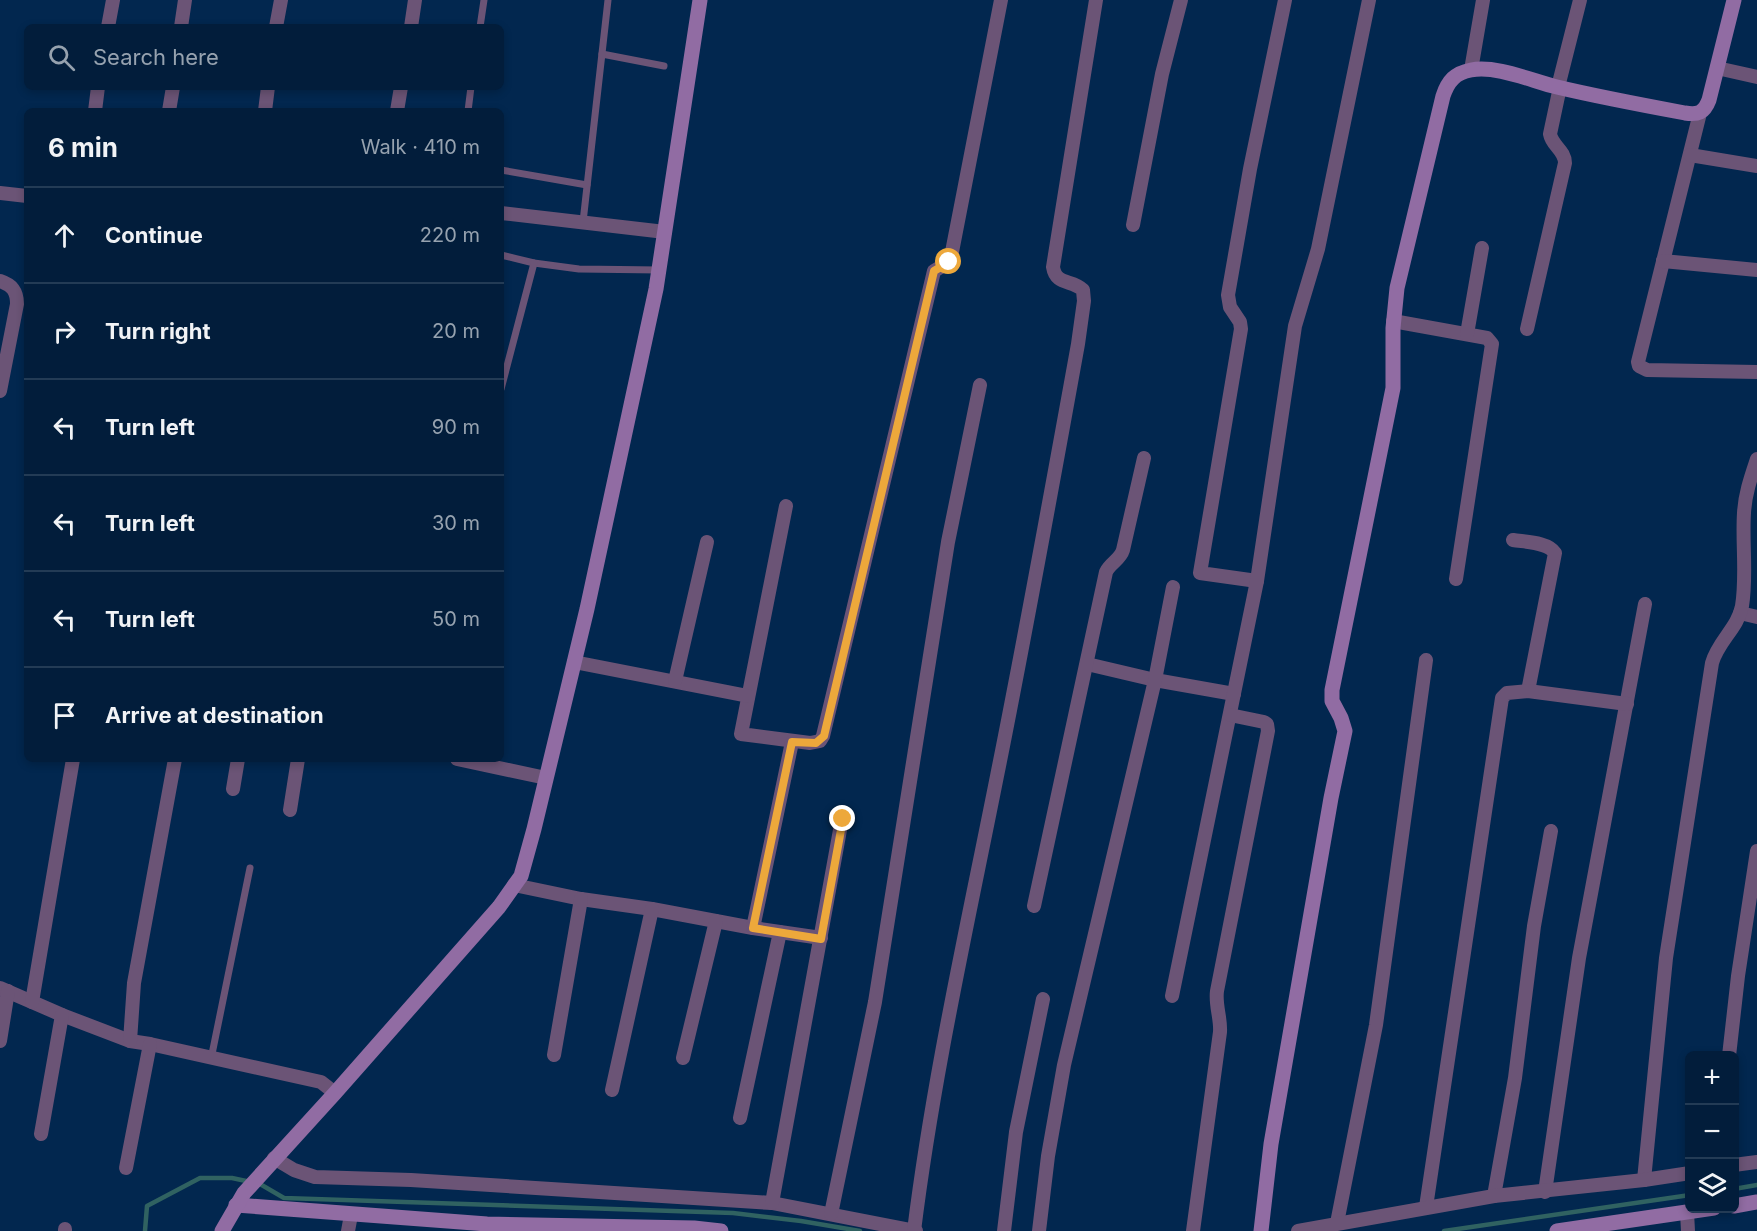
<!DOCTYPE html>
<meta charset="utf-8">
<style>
:root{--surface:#021d3b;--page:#0c2642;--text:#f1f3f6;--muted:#96a2af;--line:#233b55}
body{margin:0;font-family:Inter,sans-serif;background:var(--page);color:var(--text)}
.controls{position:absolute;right:18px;bottom:18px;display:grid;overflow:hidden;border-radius:9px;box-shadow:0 3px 9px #0003}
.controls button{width:54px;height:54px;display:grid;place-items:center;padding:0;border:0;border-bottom:2px solid var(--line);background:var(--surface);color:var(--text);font:30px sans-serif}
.stop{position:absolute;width:18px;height:18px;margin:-14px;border:4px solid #eda83b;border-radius:50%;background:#fff}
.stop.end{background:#eda83b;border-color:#fff;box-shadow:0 2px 6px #0008}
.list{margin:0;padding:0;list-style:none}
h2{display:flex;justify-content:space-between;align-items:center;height:78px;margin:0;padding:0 24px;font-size:26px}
h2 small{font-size:20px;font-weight:400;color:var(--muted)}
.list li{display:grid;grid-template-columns:39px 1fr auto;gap:18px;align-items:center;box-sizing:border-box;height:96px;padding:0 24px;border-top:2px solid var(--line)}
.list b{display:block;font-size:22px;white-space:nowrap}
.list em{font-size:20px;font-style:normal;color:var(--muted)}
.icon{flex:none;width:33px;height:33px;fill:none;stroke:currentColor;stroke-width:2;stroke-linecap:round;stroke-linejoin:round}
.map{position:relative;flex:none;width:1757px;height:1231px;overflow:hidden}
.search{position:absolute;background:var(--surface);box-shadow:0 3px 9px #0003;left:24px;top:24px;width:480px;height:66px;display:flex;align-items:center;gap:15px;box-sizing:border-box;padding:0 21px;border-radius:9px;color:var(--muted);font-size:22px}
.panel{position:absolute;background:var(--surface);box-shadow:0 3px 9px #0003;left:24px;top:108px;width:480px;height:654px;border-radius:9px}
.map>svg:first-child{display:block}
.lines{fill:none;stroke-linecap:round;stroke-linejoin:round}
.stream{stroke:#306261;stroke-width:4.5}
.lane{stroke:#6b5476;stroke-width:7}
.street{stroke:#6b5476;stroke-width:14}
.secondary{stroke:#916ca3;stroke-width:15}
.route{stroke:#eda83b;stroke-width:8}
</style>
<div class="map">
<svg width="1757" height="1231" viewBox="0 0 1757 1231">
<rect width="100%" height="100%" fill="#02274f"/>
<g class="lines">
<g class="stream">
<path d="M1734 1189 1757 1185"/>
<path d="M145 1231 147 1206 200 1178H232L260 1184 284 1198 733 1213 801 1221 860 1231"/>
<path d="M1444 1231 1690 1195"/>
</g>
<g class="lane">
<path d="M480 27 484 0"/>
<path d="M602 54 664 66"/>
<path d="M468 111 471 87"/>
<path d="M501 170 587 185"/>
<path d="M583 222 608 0"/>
<path d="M501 255 534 263 579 269 659 270"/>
<path d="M501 389 534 263"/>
<path d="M211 1059 250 868"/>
</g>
<g class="street">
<path d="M108 27 113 0"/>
<path d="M181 27 185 0"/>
<path d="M276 27 281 0"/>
<path d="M411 27 415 0"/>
<path d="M1717 68 1757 77"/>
<path d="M1471 70 1483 0"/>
<path d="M1558 87 1580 0"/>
<path d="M95 111 98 87"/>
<path d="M169 111 173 87"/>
<path d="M265 111 268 87"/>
<path d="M397 111 401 87"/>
<path d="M1700 113 1638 362 1639 366 1647 370 1757 372"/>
<path d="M1690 155 1757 166"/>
<path d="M0 193 27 196"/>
<path d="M501 213 665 232"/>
<path d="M1133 225 1162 74 1181 0"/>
<path d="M1663 261 1757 270"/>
<path d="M0 281C12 285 17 291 17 304L0 391"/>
<path d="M1393 321 1487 338 1492 344 1456 579"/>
<path d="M1527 329 1565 163C1565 150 1552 146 1550 134L1560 87"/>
<path d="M1467 334 1482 248"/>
<path d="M786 506 741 734 810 743 820 741 823 736 934 271 949 262 951 257 1001 0"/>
<path d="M1513 540C1525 542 1548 542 1555 553L1528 691"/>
<path d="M1257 581 1200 573 1241 329 1240 322 1230 307 1228 295 1250 169 1285 0"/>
<path d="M1740 613 1757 617"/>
<path d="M574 662 748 696"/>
<path d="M1087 664 1155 680 1234 694"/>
<path d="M675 681 707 542"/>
<path d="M457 759 546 778"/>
<path d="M233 789 238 759"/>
<path d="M290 810 298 759"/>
<path d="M514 885 581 899 652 909 753 928 821 938"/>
<path d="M1034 906 1106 572C1110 563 1120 560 1123 550L1144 458"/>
<path d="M753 928 792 742"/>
<path d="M0 988 62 1015 130 1041 150 1044 321 1082 335 1093"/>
<path d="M1172 996 1257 581 1295 326 1318 249 1369 0"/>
<path d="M32 1002 73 759"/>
<path d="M0 1041 8 991"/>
<path d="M130 1041 134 983 175 759"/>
<path d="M554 1055 581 899"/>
<path d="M1729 1056 1738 976 1757 851"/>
<path d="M683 1058 716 921"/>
<path d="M612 1090 652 909"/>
<path d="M740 1118 780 932"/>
<path d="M41 1134 62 1015"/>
<path d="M274 1158 294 1170 315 1177 411 1180 772 1203 916 1231"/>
<path d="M1734 1165 1757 1162"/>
<path d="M126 1168 150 1044"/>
<path d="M1644 1180 1666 958 1712 663C1718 641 1738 628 1742 606 1747 576 1742 544 1744 513 1745 494 1751 477 1757 459"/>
<path d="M1545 1192 1579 958 1645 604"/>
<path d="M1494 1196 1515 1078 1534 926 1551 831"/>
<path d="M772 1203 842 819"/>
<path d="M1426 1207 1502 698 1507 693 1528 691 1627 704"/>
<path d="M1687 1212 1688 1231"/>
<path d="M831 1214 875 1002 948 542 980 385"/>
<path d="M1337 1223 1376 1025 1426 660"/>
<path d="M65 1231V1229"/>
<path d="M348 1231 351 1215"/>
<path d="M914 1231C933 1078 967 927 997 776 1026 632 1052 488 1078 344L1084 301 1083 290C1072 279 1056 286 1053 267L1096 0"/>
<path d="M1004 1231 1016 1132 1043 999"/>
<path d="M1039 1231 1048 1156 1064 1065 1155 680 1173 587"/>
<path d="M1193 1231 1220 1032C1221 1018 1215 1005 1217 991L1268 731 1267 724 1264 722 1230 715"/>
<path d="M1298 1231 1494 1196 1644 1180 1690 1173"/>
</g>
<g class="secondary">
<path d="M236 1205 487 1224 694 1228 721 1231"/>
<path d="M1734 1206 1757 1202"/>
<path d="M222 1231 244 1193 335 1093 499 907 521 876 534 829 587 609 656 289 700 0"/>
<path d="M1261 1231 1271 1144 1331 798 1345 731 1341 718 1332 701V690L1393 388V328L1397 288 1443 96C1448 81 1455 73 1471 70 1496 65 1532 81 1557 87 1599 97 1642 105 1685 113 1698 115 1704 113 1709 100L1734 0"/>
<path d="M1557 1231 1714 1208"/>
</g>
</g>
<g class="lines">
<path class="route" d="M843 819 821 939 753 928 792 742 816 743 824 736 934 271 949 262"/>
</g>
</svg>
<div class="controls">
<button>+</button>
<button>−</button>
<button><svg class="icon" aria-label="layers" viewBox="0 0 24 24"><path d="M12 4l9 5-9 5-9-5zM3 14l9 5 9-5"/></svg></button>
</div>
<div class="stop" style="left:949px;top:262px"></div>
<div class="stop end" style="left:843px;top:819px"></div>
<div class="search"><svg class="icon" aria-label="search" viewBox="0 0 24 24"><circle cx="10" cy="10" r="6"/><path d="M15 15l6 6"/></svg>Search here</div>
<section class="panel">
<h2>6 min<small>Walk · 410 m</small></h2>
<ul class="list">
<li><svg class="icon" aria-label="ahead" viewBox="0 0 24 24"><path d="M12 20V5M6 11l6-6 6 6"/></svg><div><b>Continue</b></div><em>220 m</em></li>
<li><svg class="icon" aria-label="right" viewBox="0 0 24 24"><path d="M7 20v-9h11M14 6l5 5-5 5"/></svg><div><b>Turn right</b></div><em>20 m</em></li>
<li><svg class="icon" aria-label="left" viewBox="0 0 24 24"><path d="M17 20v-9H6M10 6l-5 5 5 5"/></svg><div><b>Turn left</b></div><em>90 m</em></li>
<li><svg class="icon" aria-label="left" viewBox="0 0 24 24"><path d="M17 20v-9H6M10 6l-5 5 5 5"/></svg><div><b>Turn left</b></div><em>30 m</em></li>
<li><svg class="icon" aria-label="left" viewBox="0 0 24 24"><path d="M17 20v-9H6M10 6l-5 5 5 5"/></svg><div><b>Turn left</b></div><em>50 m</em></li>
<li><svg class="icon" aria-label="arrive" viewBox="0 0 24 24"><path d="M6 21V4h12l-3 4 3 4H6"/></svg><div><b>Arrive at destination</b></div></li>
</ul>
</section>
</div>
